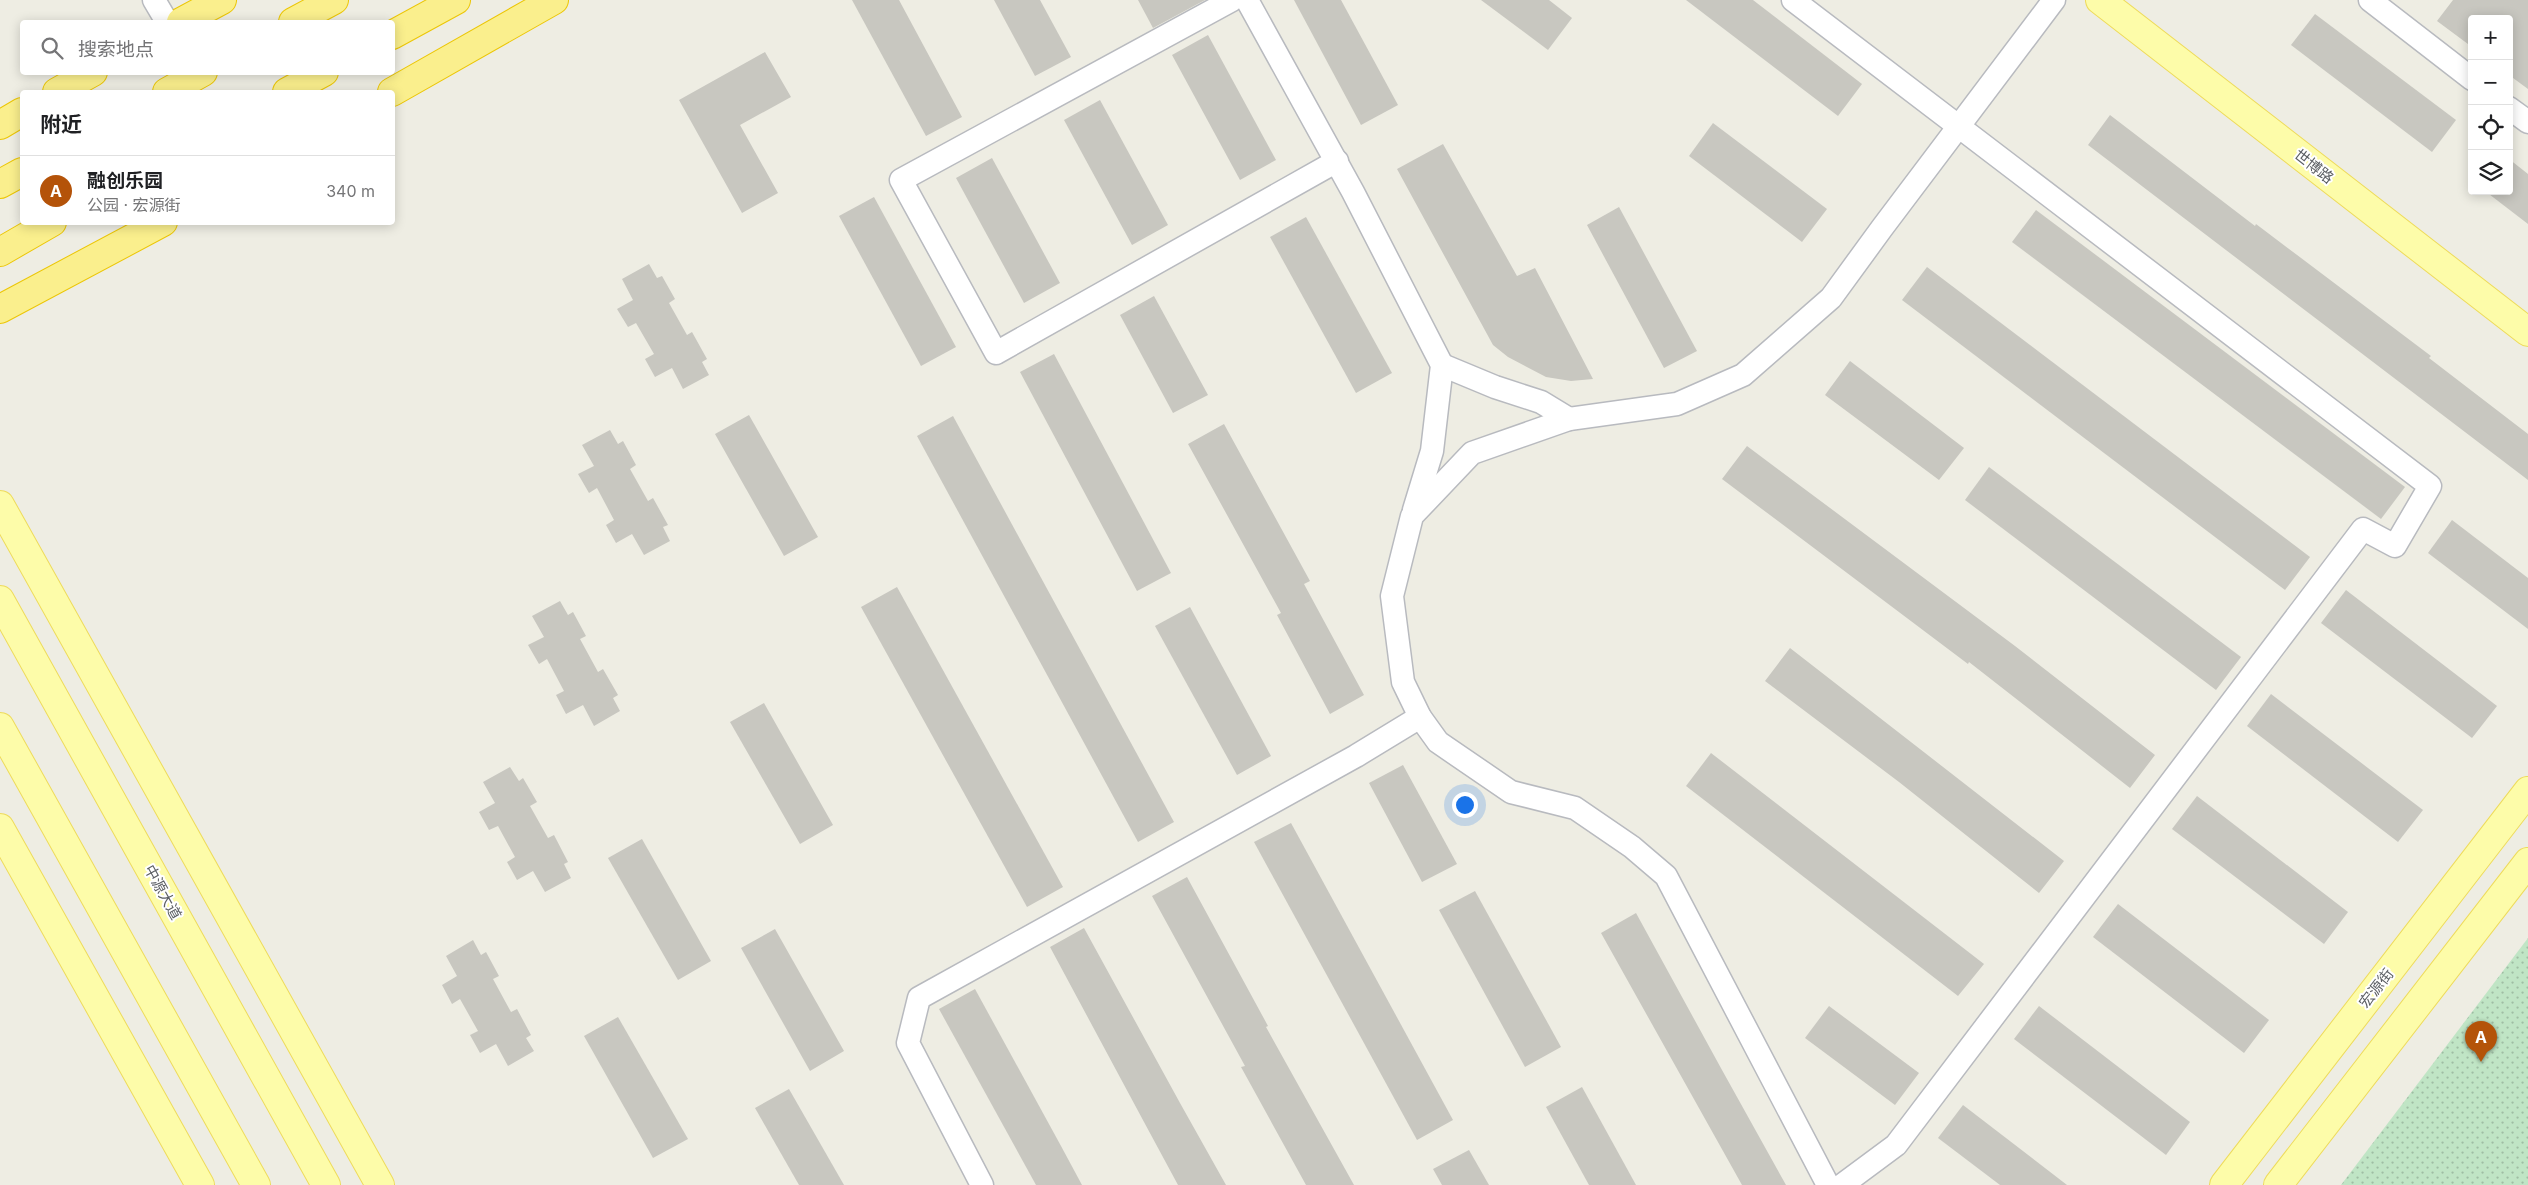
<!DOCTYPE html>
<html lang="zh">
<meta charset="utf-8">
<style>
:root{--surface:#fff;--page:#f6f6f6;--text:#202124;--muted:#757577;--line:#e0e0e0;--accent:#b45309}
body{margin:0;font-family:Inter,"Noto Sans SC",sans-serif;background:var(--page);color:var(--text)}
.controls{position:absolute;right:15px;top:15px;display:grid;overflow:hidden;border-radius:5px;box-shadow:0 2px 12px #0003}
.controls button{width:45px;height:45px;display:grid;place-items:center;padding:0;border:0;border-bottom:1px solid var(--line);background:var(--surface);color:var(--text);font:25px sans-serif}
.you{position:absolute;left:1464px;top:804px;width:18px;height:18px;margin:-12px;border:4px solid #fff;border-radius:50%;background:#1a73e8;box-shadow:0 0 0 8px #1a73e833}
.badge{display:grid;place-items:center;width:32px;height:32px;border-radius:50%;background:var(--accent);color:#fff;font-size:16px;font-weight:700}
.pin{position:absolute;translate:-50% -41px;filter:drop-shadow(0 1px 2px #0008)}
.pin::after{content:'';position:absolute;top:26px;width:18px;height:15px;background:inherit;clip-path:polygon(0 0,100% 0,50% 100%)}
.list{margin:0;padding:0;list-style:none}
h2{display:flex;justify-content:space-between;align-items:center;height:65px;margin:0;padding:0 20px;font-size:21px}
h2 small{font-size:16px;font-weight:400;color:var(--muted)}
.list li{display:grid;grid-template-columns:32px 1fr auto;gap:15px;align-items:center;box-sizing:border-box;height:70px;padding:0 20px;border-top:1px solid var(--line)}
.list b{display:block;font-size:19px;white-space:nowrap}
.list p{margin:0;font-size:16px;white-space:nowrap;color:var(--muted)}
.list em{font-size:16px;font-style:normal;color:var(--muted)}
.icon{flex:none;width:28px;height:28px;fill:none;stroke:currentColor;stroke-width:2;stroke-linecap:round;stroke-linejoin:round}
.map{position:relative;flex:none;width:2528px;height:1185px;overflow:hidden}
.search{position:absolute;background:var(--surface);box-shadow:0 2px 12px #0003;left:20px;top:20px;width:375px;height:55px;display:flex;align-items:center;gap:12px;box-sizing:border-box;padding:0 18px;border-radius:5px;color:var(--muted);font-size:19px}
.panel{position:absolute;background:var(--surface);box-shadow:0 2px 12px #0003;left:20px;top:90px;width:375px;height:135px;border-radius:5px}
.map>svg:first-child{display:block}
.park{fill:url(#park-dots)}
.building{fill:#c8c7c0}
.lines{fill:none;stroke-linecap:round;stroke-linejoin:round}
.minor-casing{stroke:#b8babf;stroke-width:25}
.major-casing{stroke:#eedb5b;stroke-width:30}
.highway-casing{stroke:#ecc605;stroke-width:30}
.minor{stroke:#fff;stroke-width:22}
.major{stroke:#fdfca9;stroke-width:28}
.highway{stroke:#faef8d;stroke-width:28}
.labels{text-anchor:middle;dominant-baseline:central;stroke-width:4;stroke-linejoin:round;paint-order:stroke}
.street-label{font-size:15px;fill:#5b5e63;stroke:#fff}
</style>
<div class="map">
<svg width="2528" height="1185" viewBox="0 0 2528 1185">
<defs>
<pattern id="park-dots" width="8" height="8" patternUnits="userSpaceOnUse" patternTransform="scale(1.25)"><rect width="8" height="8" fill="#c0e5c5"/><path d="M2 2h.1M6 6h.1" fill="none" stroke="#9fbda4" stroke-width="1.8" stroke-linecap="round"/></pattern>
</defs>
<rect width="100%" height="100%" fill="#eeede3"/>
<path class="park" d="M2528 938V1185H2341Z"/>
<g class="building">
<path d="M852 0H899L962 117 926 136Z"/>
<path d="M994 0H1040L1071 57 1035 76Z"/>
<path d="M1138 0H1205L1153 28Z"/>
<path d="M1294 0H1341L1398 105 1361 125Z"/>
<path d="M1481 0H1549L1572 18 1548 50Z"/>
<path d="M1686 0H1753L1862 84 1838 116Z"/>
<path d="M2453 0H2528V89L2509 75V19H2472V47L2437 21Z"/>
<path d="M2315 14 2456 120 2432 152 2291 45Z"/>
<path d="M1208 35 1276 160 1240 180 1172 55Z"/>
<path d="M765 52 791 97 740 125 778 193 742 213 679 100Z"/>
<path d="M1100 100 1168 225 1132 245 1064 120Z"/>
<path d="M2110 115 2255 226 2256 224 2431 356 2429 358 2528 434V480L2088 145Z"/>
<path d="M1713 123 1827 209 1802 242 1689 156Z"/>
<path d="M1443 144 1517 276 1535 268 1593 379 1571 381 1546 377 1508 357 1493 345 1397 169Z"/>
<path d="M992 158 1060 283 1024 303 956 178Z"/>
<path d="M2509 159 2528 174V224L2485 191H2509Z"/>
<path d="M874 197 956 347 921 366 839 216Z"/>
<path d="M1619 207 1697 351 1664 368 1587 225Z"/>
<path d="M2036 210 2405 487 2381 519 2012 242Z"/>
<path d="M1306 217 1392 373 1356 393 1270 237Z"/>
<path d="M649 264 657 278 662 276 675 299 669 303 687 335 692 332 707 359 702 362 709 375 683 389 672 368 655 377 645 359 654 354 636 323 628 327 617 309 633 300 622 279Z"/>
<path d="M1927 267 2310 557 2285 590 1902 300Z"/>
<path d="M1154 296 1208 395 1173 413 1120 315Z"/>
<path d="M1054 354 1171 573 1137 591 1020 372Z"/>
<path d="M1850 361 1964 448 1939 480 1825 395Z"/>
<path d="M749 415 818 537 784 556 715 434Z"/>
<path d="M953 416 1174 822 1138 842 917 436Z"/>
<path d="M1224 424 1310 581 1304 584 1364 695 1330 714 1277 615 1281 613 1188 444Z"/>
<path d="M610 430 618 444 623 441 636 465 630 469 648 501 653 498 668 525 663 527 670 541 644 555 632 534 616 543 606 525 614 520 597 488 589 493 578 474 594 466 582 445Z"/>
<path d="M1747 446 2015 646 2155 755 2130 788 1969 662 1968 664 1722 479Z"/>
<path d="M1989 467 2241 657 2216 690 1965 500Z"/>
<path d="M2452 520 2528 578V629L2428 553Z"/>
<path d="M897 587 1063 887 1027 907 861 607Z"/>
<path d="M2346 590 2497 706 2472 738 2321 623Z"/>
<path d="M560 601 568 615 573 612 586 636 580 639 598 672 603 669 618 695 613 698 620 711 594 726 583 705 566 714 556 695 564 691 547 659 539 664 528 645 544 637 532 616Z"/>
<path d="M1190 607 1271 756 1237 775 1155 626Z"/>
<path d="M1790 648 2064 861 2039 893 1899 782 1765 681Z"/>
<path d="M2271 694 2423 810 2398 842 2247 726Z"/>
<path d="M764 703 833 825 800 844 730 722Z"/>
<path d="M1711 753 1984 964 1958 996 1686 786Z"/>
<path d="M1403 765 1457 864 1422 882 1369 783Z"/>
<path d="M510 767 519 781 523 778 537 802 530 806 548 838 554 835 568 862 564 864 571 878 545 892 533 871 517 880 507 862 515 857 498 826 489 830 479 812 495 803 483 782Z"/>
<path d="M2197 796 2348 912 2324 944 2172 829Z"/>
<path d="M1291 823 1453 1120 1417 1140 1254 842Z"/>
<path d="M642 839 711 961 678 980 608 858Z"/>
<path d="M1187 877 1268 1026 1266 1027 1354 1185H1306L1241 1067 1245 1066 1152 896Z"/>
<path d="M1475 891 1561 1047 1525 1067 1439 910Z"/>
<path d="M2118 904 2269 1020 2244 1053 2093 937Z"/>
<path d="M1636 913 1722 1070 1786 1185H1742L1601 933Z"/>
<path d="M1084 928 1180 1103 1226 1185H1178L1144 1122 1050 947Z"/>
<path d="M775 929 844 1051 810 1071 741 948Z"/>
<path d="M473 940 481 955 486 952 499 976 493 979 511 1012 517 1009 531 1035 526 1038 534 1051 508 1066 496 1044 480 1053 470 1035 478 1031 460 999 452 1004 442 985 457 976 446 956Z"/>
<path d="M975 989 1061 1146 1082 1185H1036L939 1009Z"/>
<path d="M1829 1006 1919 1073 1895 1105 1805 1038Z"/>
<path d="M2039 1006 2190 1122 2166 1155 2014 1039Z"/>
<path d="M618 1017 688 1139 653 1158 584 1036Z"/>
<path d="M1582 1087 1636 1185H1589L1546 1107Z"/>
<path d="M789 1089 844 1185H799L755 1108Z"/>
<path d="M1963 1105 2067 1185H2000L1938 1138Z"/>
<path d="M1469 1150 1489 1185H1442L1433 1169Z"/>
</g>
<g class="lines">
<defs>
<g id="minor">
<path d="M154 0 167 22"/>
<path d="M1232 0 901 180 996 353 1337 161"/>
<path d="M1247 0 1353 192 1442 365 1432 451 1414 510"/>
<path d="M1793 0 2430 486 2395 546 2363 529 1896 1145 1842 1185"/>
<path d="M2370 0 2472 79"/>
<path d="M2509 108 2528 122"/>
<path d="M1442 365 1495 387 1541 402 1569 419"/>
<path d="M982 1185 908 1043 919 998 1356 756 1420 717"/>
<path d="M1828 1185 1666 876 1632 847 1575 808 1511 792 1438 742 1420 717 1403 682 1392 596 1412 516 1472 453 1569 419 1677 404 1743 375 1831 298 1882 228 2054 0"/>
</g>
<g id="major">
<path d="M2100 0 2528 332"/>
<path d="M0 505 380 1185"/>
<path d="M0 600 326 1185"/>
<path d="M0 727 256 1185"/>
<path d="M0 828 200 1185"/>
<path d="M2224 1185 2528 791"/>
<path d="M2278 1185 2528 862"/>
</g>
<g id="highway">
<path d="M181 22 222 0"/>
<path d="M293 22 334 0"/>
<path d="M392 35 456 0"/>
<path d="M57 92 93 72"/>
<path d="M167 92 203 72"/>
<path d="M287 92 324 72"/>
<path d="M392 92 554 0"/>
<path d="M0 125 22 112"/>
<path d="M0 184 22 172"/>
<path d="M0 252 52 222"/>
<path d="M0 309 163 222"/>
</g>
</defs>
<use href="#minor" class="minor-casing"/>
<use href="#major" class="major-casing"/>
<use href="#highway" class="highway-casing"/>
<use href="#minor" class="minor"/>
<use href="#major" class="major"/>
<use href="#highway" class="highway"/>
</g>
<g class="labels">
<g class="street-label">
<text transform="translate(2314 166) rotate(38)">世博路</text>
<text transform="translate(163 892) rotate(61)">中源大道</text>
<text transform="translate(2376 988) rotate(-52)">宏源街</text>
</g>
</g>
</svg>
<div class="controls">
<button>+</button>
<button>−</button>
<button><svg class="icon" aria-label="locate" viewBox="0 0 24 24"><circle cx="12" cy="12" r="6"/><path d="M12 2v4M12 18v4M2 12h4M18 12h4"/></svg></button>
<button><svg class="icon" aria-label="layers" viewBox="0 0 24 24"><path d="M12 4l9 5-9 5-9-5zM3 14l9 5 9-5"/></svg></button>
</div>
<div class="you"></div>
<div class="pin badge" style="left:2481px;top:1062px">A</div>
<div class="search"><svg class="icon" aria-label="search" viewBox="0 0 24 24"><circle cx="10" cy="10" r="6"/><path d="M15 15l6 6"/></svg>搜索地点</div>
<section class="panel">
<h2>附近<small></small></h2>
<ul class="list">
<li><span class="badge">A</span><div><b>融创乐园</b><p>公园 · 宏源街</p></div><em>340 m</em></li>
</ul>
</section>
</div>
